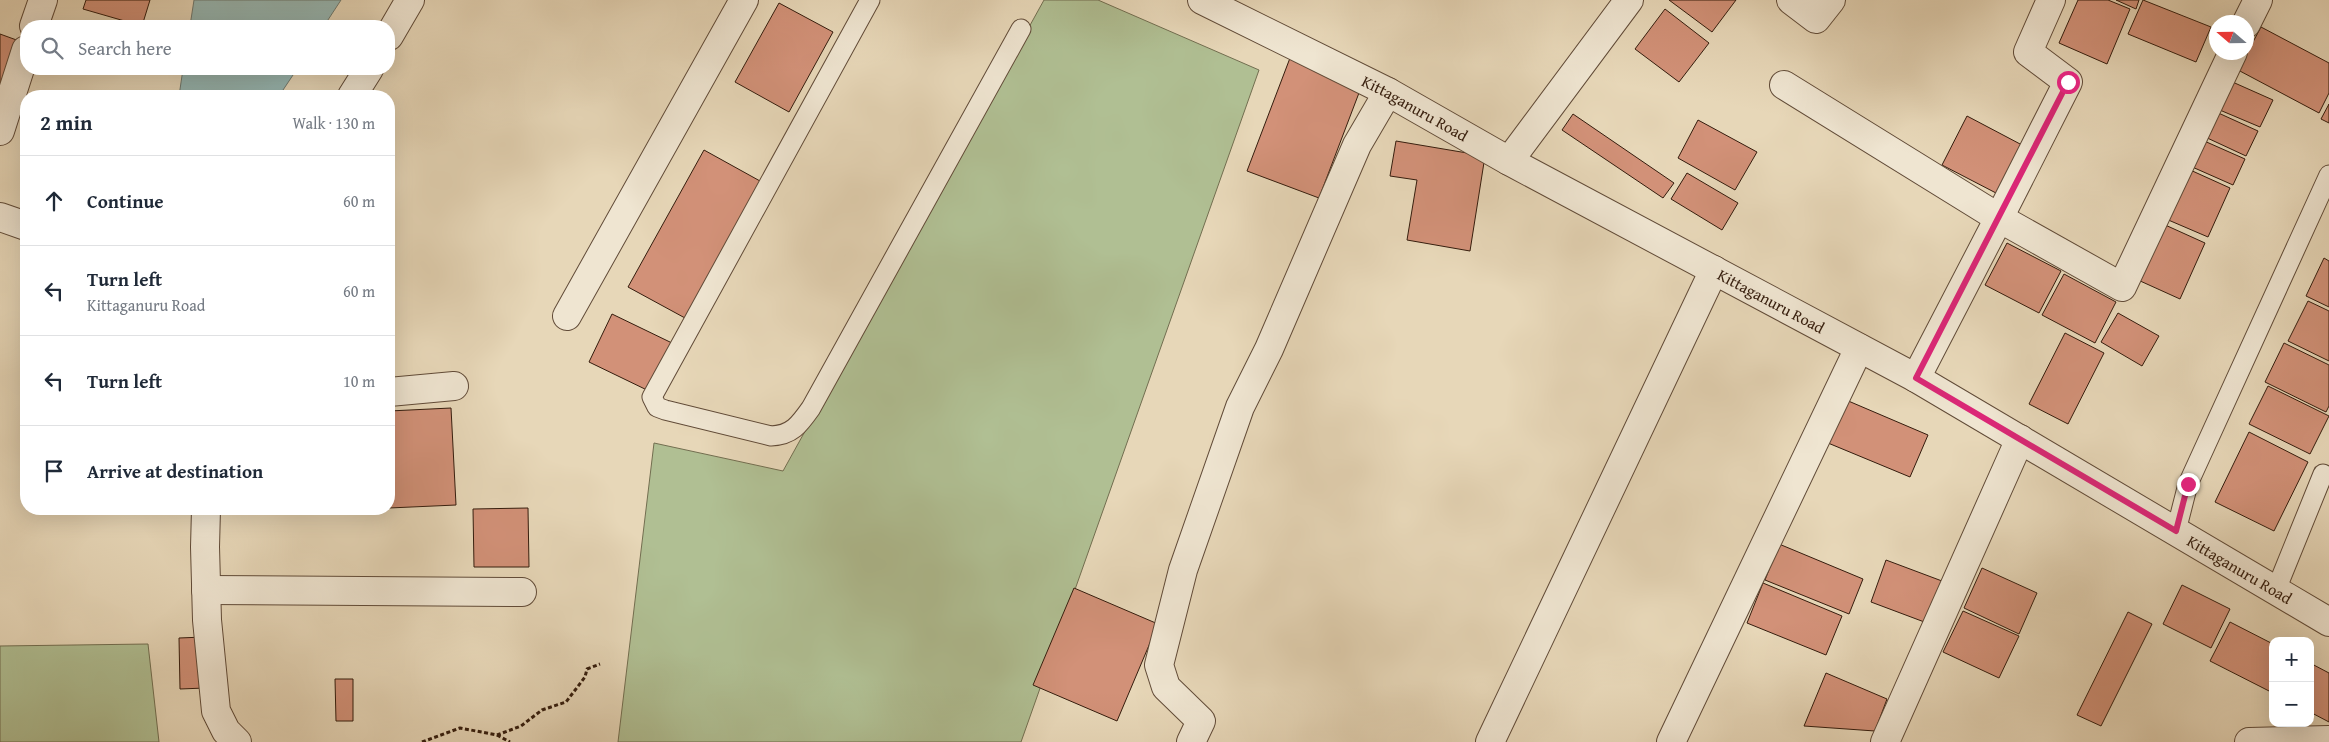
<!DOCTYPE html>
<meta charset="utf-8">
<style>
:root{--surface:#fff;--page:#f6f6f7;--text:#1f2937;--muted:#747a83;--line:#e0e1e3}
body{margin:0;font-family:"Gentium Book Plus",serif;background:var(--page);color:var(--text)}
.controls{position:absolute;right:15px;bottom:15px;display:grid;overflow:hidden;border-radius:10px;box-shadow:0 5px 20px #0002}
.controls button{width:45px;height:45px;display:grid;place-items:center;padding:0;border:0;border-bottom:1px solid var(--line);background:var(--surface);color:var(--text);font:25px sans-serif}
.compass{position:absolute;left:2209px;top:15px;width:45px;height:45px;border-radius:50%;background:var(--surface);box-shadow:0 5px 20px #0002;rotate:290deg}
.stop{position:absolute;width:15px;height:15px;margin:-11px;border:4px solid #db2777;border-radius:50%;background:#fff}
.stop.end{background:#db2777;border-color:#fff;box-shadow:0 1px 5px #0008}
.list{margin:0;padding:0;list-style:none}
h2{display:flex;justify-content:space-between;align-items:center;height:65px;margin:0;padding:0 20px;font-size:21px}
h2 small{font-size:16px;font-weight:400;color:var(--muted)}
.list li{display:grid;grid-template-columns:32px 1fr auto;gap:15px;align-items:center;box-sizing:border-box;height:90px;padding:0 20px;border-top:1px solid var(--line)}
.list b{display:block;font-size:19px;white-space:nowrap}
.list p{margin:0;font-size:16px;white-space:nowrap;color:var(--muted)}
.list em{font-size:16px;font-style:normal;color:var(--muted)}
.icon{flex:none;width:28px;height:28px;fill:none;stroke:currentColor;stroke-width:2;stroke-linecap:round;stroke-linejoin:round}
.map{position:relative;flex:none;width:2329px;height:742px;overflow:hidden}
.search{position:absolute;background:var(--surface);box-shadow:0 5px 20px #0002;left:20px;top:20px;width:375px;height:55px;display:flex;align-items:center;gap:12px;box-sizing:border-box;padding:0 18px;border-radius:20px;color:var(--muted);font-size:19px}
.panel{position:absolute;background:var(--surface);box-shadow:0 5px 20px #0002;left:20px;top:90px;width:375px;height:425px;border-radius:20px}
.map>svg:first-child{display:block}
.green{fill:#b0bf93;stroke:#726e50}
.water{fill:#97b8b4;stroke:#6f7a71}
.building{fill:#d29178;stroke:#341c0d}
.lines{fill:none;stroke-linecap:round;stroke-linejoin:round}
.service-casing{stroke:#614b38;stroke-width:21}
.minor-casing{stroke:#614b38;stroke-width:30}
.tertiary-casing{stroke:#614b38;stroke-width:30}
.path{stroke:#341c0d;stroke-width:3;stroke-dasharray:4 2.5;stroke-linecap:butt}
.service{stroke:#efe5d1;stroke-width:19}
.minor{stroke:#efe5d1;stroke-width:28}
.tertiary{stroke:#efe5d1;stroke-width:28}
.route{stroke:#db2777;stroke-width:6}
.labels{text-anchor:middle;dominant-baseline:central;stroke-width:5;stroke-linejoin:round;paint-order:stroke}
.street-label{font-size:16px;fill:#341c0d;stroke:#efe5d1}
</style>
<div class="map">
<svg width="2329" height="742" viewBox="0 0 2329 742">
<rect width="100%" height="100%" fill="#e7d7b8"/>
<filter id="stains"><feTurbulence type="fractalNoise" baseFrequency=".004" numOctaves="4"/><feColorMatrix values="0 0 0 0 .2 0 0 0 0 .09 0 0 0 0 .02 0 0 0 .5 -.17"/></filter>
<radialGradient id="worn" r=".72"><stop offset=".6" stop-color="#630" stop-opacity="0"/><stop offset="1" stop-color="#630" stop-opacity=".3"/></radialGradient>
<g class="green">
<path d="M1044 0H1098L1259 70 1021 742H618L654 443 783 471Z"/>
<path d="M148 644 159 742H0V646Z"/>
</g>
<g class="water">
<path d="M194 0H341L324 26H190Z"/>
<path d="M183 69H297L279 96H179Z"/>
</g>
<g class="building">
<path d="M86 0H150L142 26 83 9Z"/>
<path d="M1669 0H1736L1712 32Z"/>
<path d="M2078 0H2108L2130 9 2107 64 2059 43Z"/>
<path d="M2116 0H2139L2136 9Z"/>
<path d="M2143 0 2211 27 2196 62 2128 34Z"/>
<path d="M779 3 833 32 789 112 735 82Z"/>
<path d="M1665 9 1709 43 1679 82 1635 49Z"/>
<path d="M2261 27 2329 63V93L2319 113 2238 70Z"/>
<path d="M0 34 22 42 0 101Z"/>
<path d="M1290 58 1362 85 1319 198 1247 171Z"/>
<path d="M2228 80 2273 100 2260 127 2215 108Z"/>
<path d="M2329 104V123L2321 119Z"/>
<path d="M2214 111 2258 131 2246 156 2203 136Z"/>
<path d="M1573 114 1674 183 1663 198 1562 130Z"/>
<path d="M1967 116 2022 145 1996 193 1942 165Z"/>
<path d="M1698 120 1757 152 1735 190 1678 158Z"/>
<path d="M2202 140 2245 159 2233 185 2190 166Z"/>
<path d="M1396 141 1485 156 1470 251 1407 240 1417 180 1390 176Z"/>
<path d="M704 150 760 181 685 318 628 287Z"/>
<path d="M2188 169 2230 188 2208 237 2166 219Z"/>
<path d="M1687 173 1738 203 1722 230 1671 199Z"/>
<path d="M2163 224 2205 243 2180 299 2138 280Z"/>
<path d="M2007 243 2061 271 2039 313 1985 285Z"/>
<path d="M2324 258 2329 261V307L2306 296Z"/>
<path d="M2064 274 2116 302 2095 343 2042 315Z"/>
<path d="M2308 301 2329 311V361L2288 341Z"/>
<path d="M2118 313 2159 336 2142 366 2101 342Z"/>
<path d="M612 314 672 343 649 391 589 362Z"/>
<path d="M2065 333 2104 353 2068 424 2029 404Z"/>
<path d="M2284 343 2329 365V406L2326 412 2265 382Z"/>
<path d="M2268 386 2329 416 2310 454 2249 424Z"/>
<path d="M1846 400 1928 435 1910 477 1828 443Z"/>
<path d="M451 408 456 505 389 508V411Z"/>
<path d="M2249 432 2308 462 2274 531 2215 502Z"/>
<path d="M528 508 529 567H474L473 509Z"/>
<path d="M1779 544 1863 579 1849 614 1765 580Z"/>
<path d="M1886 560 1942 581 1927 623 1871 602Z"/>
<path d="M1982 568 2037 593 2019 634 1964 608Z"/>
<path d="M1763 583 1842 616 1826 655 1747 623Z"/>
<path d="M2182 585 2230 609 2211 648 2163 624Z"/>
<path d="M1074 588 1158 624 1117 721 1033 685Z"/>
<path d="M1963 611 2019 636 1999 678 1943 652Z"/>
<path d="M2128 612 2152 624 2101 726 2077 715Z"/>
<path d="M2230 622 2273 644V693L2210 661Z"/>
<path d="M204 637 205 688 180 689 179 638Z"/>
<path d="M2310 663 2329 673V722L2310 712Z"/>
<path d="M1826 673 1887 699 1875 731 1804 726Z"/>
<path d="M335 679H353V721H336Z"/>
</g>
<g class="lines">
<defs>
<g id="service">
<path d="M870 0 652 397 657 407 665 410 771 436C792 435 799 425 811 408L1021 29"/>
<path d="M2176 531 2188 484 2329 175"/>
<path d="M2276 590 2323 474"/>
</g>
<g id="minor">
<path d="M1791 0 1816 19 1831 0"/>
<path d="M2246 24 2258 0"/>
<path d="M34 26 43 0"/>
<path d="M389 36 410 0"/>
<path d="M1784 85 1999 218 2068 82 2028 52 2051 0"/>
<path d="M352 96 369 69"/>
<path d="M0 131 26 50"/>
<path d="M1509 161 1629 0"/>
<path d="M0 217 26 226"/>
<path d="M567 316 744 0"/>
<path d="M1916 378 1999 218 2122 287 2233 52"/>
<path d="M389 392 454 386"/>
<path d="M206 509 205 547 207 620 216 711 226 731 237 742"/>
<path d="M206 590 522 592"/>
<path d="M1191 742 1201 721 1166 687 1159 665 1183 570 1240 407 1269 349 1357 145 1388 92"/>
<path d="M1490 742 1714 270"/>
<path d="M1671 742 1859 348"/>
<path d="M1885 742 2020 439"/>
<path d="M2249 742 2329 740"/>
</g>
<g id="tertiary">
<path id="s1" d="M1202 0 1388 92 1509 161 1916 378 2329 622"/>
</g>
</defs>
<use href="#service" class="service-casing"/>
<use href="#minor" class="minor-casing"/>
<use href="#tertiary" class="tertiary-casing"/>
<g class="path">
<path d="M497 735 510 742"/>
<path d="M422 742 460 728 497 735 521 726 542 710 566 702 585 677 587 669 600 664"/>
</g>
<use href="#service" class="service"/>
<use href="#minor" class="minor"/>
<use href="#tertiary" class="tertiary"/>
</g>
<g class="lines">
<path class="route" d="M2068 82 1916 378 2176 531 2188 484"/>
</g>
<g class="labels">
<g class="street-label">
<text stroke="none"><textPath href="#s1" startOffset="239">Kittaganuru Road</textPath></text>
<text stroke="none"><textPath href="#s1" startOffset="644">Kittaganuru Road</textPath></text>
<text stroke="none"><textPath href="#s1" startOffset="1184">Kittaganuru Road</textPath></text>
</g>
</g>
<rect width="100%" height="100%" filter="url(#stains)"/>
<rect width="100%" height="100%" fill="url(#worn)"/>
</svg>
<div class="controls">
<button>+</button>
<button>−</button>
</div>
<svg class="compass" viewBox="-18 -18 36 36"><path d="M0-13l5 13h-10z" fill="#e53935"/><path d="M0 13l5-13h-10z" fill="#747a83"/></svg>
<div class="stop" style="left:2068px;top:82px"></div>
<div class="stop end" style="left:2188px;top:484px"></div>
<div class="search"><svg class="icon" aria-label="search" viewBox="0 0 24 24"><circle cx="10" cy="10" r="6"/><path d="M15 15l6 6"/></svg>Search here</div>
<section class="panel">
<h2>2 min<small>Walk · 130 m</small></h2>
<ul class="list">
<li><svg class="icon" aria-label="ahead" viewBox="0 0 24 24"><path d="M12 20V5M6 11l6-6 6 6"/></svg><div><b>Continue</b></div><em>60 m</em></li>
<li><svg class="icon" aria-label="left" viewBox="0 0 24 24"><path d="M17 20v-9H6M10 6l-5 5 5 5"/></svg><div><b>Turn left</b><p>Kittaganuru Road</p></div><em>60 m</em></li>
<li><svg class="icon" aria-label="left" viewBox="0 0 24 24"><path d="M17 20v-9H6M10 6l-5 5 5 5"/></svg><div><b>Turn left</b></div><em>10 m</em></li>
<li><svg class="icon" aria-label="arrive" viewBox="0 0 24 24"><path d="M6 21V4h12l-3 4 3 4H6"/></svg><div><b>Arrive at destination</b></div></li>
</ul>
</section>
</div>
